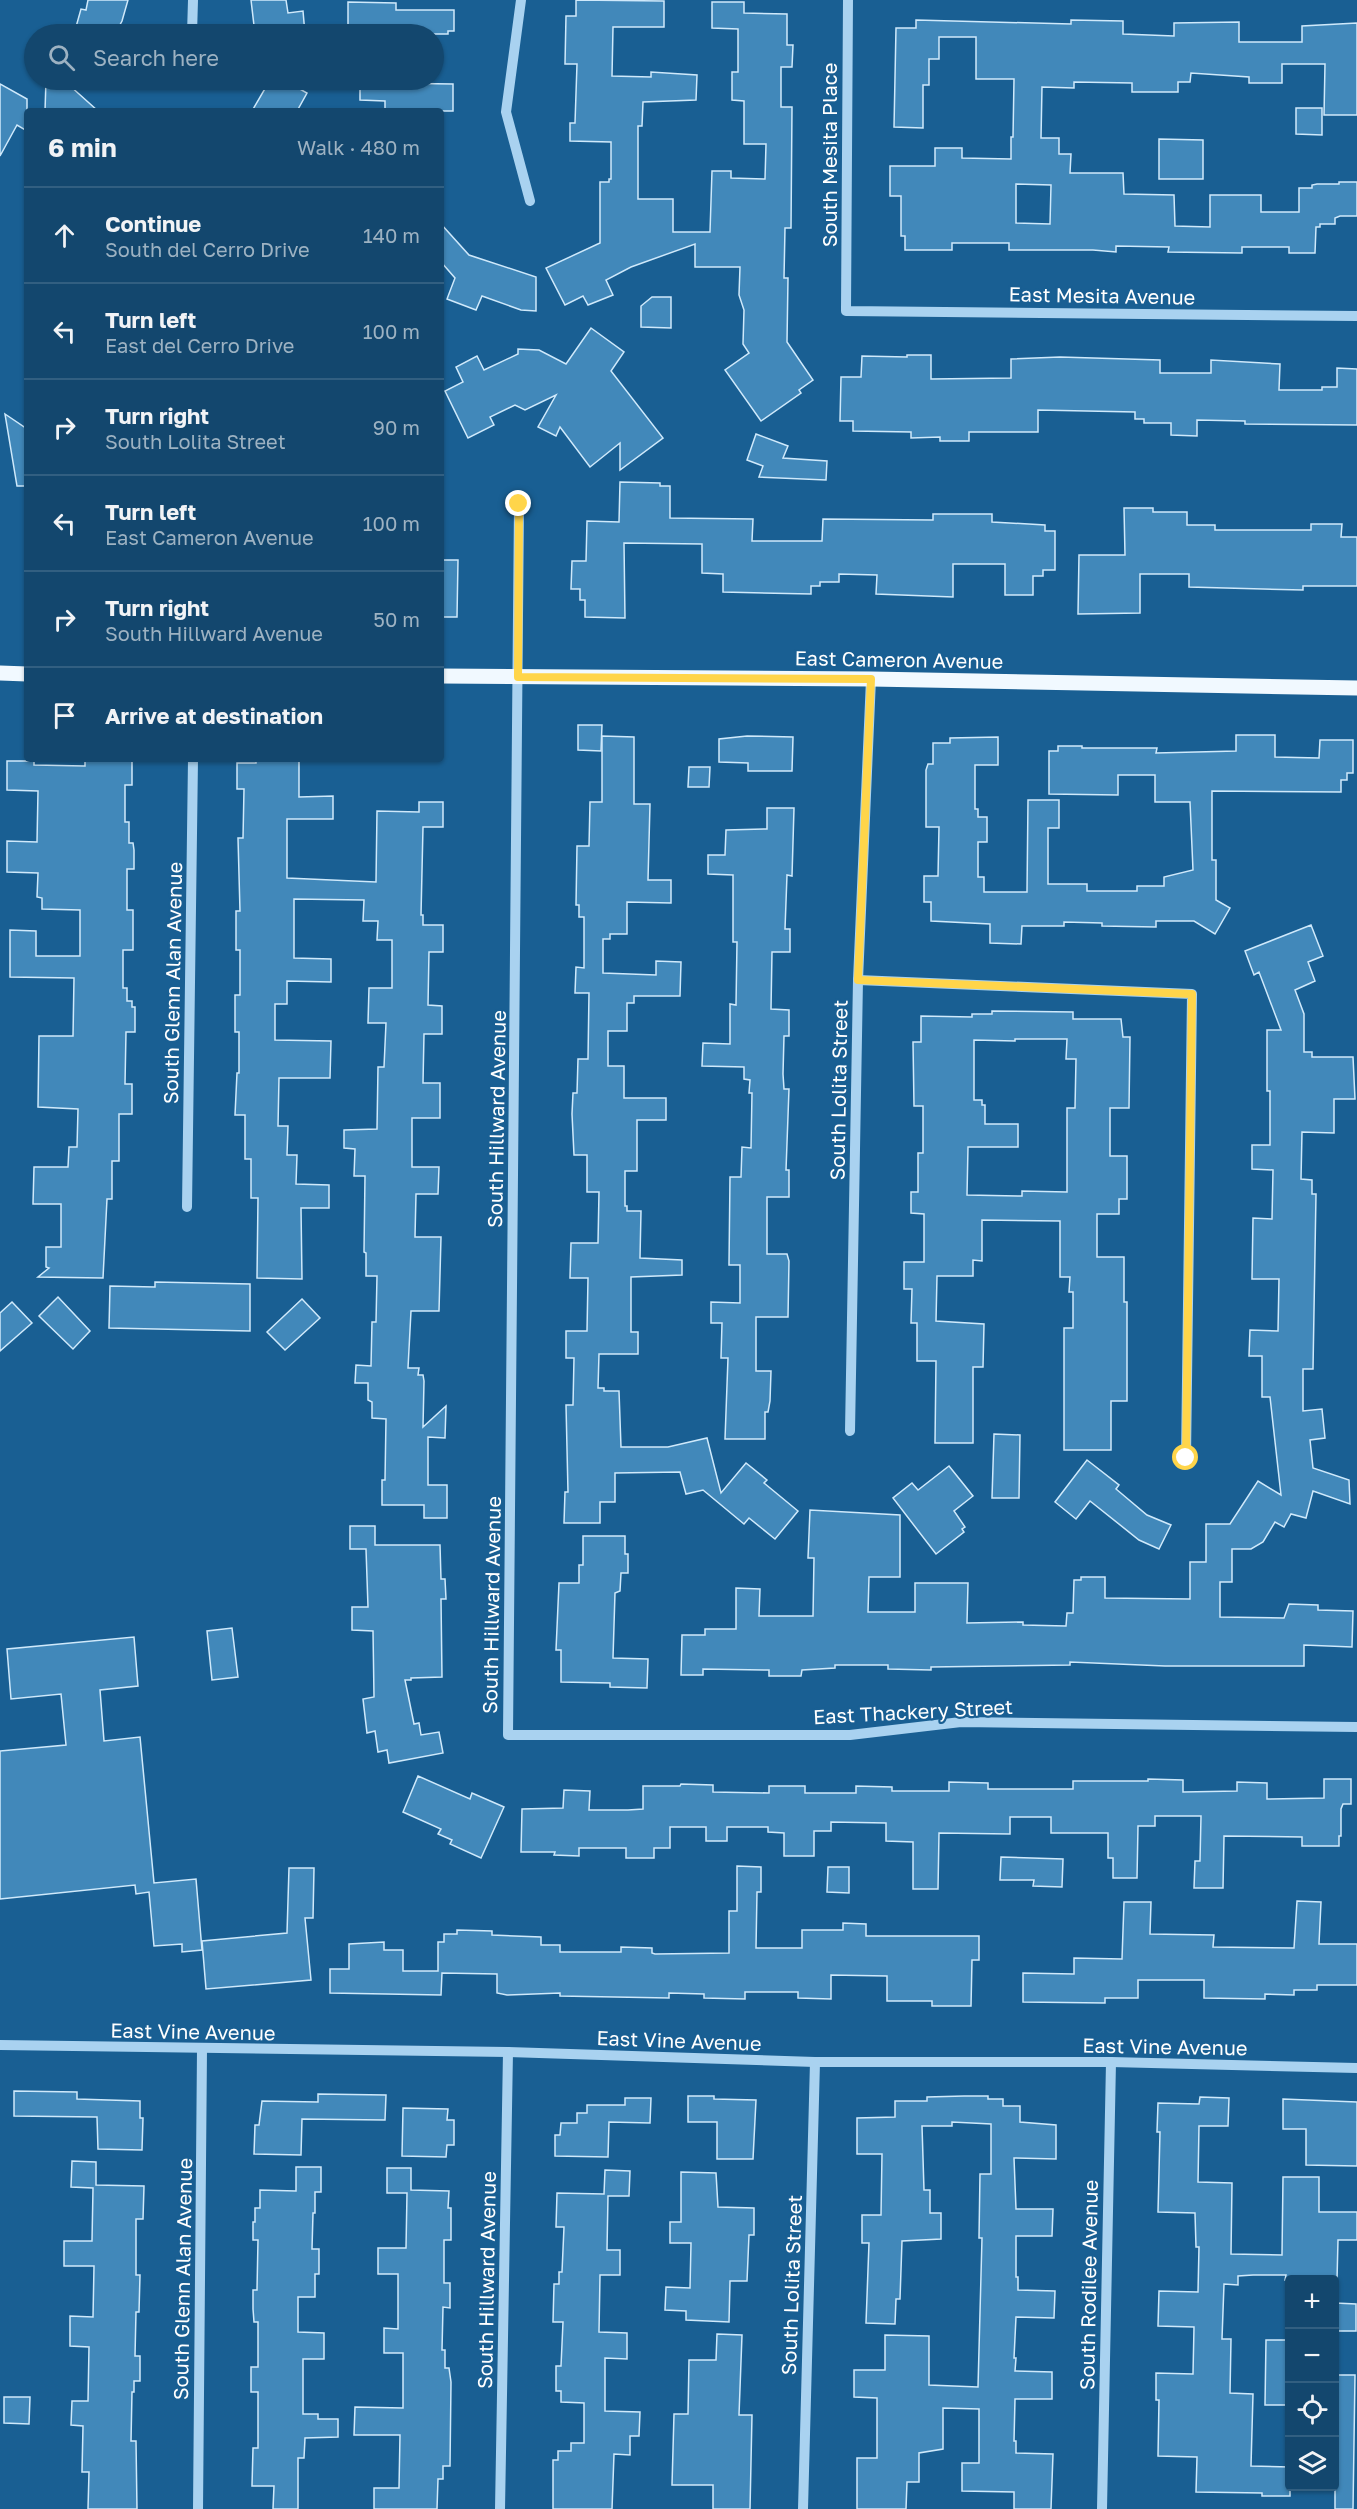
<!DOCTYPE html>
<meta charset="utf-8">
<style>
:root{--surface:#13476e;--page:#1c4e73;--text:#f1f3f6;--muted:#9db2c2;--line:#325f81}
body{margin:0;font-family:"Golos Text",sans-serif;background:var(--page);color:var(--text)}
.controls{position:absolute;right:18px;bottom:18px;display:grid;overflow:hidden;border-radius:6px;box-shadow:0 2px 4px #0004}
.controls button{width:54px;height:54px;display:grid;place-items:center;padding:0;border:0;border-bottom:2px solid var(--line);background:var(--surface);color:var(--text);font:30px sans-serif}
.stop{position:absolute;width:18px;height:18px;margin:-14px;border:4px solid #ffd54a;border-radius:50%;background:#fff}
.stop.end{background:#ffd54a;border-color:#fff;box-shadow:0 2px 6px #0008}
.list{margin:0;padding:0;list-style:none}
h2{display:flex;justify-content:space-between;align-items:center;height:78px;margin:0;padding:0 24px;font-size:26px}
h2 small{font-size:20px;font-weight:400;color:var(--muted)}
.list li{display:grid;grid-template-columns:39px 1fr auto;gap:18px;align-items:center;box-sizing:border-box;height:96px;padding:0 24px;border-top:2px solid var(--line)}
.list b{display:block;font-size:22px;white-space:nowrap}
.list p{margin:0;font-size:20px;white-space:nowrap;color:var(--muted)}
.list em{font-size:20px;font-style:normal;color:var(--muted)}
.icon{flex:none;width:33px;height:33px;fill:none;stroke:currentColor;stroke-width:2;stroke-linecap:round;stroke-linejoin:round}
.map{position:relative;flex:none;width:1357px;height:2509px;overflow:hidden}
.search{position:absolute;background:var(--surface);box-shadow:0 2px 4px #0004;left:24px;top:24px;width:420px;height:66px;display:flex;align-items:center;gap:15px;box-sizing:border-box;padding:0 21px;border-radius:33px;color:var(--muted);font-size:22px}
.panel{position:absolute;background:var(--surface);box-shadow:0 2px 4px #0004;left:24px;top:108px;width:420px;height:654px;border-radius:6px}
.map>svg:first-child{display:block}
.building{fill:#4188ba;stroke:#cfe9fb;stroke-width:1.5;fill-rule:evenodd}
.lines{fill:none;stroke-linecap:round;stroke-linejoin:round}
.minor{stroke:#a9d2f0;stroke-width:10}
.major{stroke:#f1f9ff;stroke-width:15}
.route{stroke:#ffd54a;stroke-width:8}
.labels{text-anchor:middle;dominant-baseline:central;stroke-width:4.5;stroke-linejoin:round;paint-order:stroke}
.street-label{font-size:20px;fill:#fff;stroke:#195f93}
</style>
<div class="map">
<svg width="1357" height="2509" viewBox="0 0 1357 2509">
<rect width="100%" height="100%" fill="#195f93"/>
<g class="building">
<path d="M88 0H128L122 21 115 34H74L81 9 86 10Z"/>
<path d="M251 0H286L288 13 303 11 305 34H255Z"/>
<path d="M576 0 664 1V27H613L612 76 651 77V72L697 75 696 100 643 102 642 126H638V199H673V232H710L712 171H731V178L765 179 766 144H744V101L732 100V72H738V29L712 28V2H744V13L787 14V45H793L792 67H781V107H792L791 228H785L784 278H788L787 342 813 380 799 390 801 393 761 421 725 370 749 353 743 344 744 310 739 295 740 267H695V244L631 267 606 280 613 295 588 305 583 296 565 305 546 268 600 243V182H609V179H611V142L570 141V123H575L577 64H565L566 16H576Z"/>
<path d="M348 2 396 3V10H454V31H448V34H397V28H371L363 32 348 30Z"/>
<path d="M916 20 1071 24V20L1123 21V34L1174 36V23L1239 22V42H1302V26L1357 23V115H1324L1325 64H1282V83H1249V77L1191 73 1190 82H1178V92H1132V83L1074 82V88L1042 87 1041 138H1059V154H1071L1070 173H1123L1124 194 1174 195 1175 226 1210 227V195H1261V212H1299V188H1312V185L1317 184H1339V182H1357V216H1340L1335 218V224H1320V227H1316L1315 253H1289V247H1242V253L1168 252 1169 247 1116 246V252L1093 250H1009V243H952V250H905V236H901V196H890V166H935V148H962V158L1011 159V137H1013L1014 79H976V37H939V59H929V85H923V128L894 127 896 28H916ZM1016 184 1051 185 1050 224 1016 223Z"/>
<path d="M46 80H69V85L98 111H45Z"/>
<path d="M270 80H284L307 93 297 111H252Z"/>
<path d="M360 80H384V83L453 84V111H385V101L360 100Z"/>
<path d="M0 84 27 99V131L17 125 0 156Z"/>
<path d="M1296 108H1322V135L1296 134Z"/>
<path d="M1159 139 1203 140V179H1159Z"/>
<path d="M441 224 469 255 536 277V311L521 310 482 296 476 310 447 299 455 278 441 262Z"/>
<path d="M652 297H671V328L641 327V306Z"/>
<path d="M591 328 624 352 611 371 663 438 620 470V443L590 467 560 427 556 436 538 427 556 395 525 410 515 405 490 417 494 425 468 438 445 391 463 382 456 367 477 356 484 370 518 354V349L539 350 566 364Z"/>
<path d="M907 355H931V379L1011 378V359L1060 357 1160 360V373H1211V360L1280 364 1279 390H1322V387H1337V368L1357 369V425L1245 424V421L1197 420V436L1171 435V423H1144V419H1135V412L1038 410V432H969V441H940V437L911 438V432L853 431V421H840L841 377H861L862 356 907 357Z"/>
<path d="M5 414 27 429V486H17Z"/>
<path d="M756 434 788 446 783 458 827 461 826 480 759 477 763 466 747 460Z"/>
<path d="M620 482 660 483V486H670V518L753 519 752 541H822L823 519 933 520V514H992V522L1045 525V531H1055V570H1043V576H1033V595H1005V564H953V597L876 594 877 575 839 574V582H820V586H811V594L723 592V574L702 573V544L624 543 625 618 585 617V600H580V589H571L572 561H586L587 521 619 522Z"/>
<path d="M1124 508H1153V512H1187V525H1215V530H1311V524H1342L1341 537H1357V586H1303V590L1189 587V574H1140V613L1078 614 1079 555H1125Z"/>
<path d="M441 560H458L457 617H441Z"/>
<path d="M578 725H602L601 751 578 750Z"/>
<path d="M1236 735H1275V757L1319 758 1320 740H1353V773H1347V780H1341V792L1212 791V860H1216V900L1230 908 1215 934 1194 921H1156V927L1102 926V923L1064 922V926H1022L1021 944 990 943V924L931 921V902H924V876H938L939 827H926V770L928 764H933V743H950V738L998 737V765H975V809H978V817H987V842H978V877H984V892H1027L1028 800H1059V828H1048V884H1087V891H1137V886H1164V877L1193 870 1190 802H1155V775H1118V795L1049 794V751H1058V746H1082V748H1157L1156 753 1236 751Z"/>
<path d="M602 736 634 737V804H650L648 880H671V903L627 902V934H610V939H603V973L656 975V961L681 962 680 996H634V1003H627V1031H608V1066H624V1098H666V1120H637V1171H625V1206H627V1211H641L640 1258 682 1260V1275L631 1277V1332H638V1354H599L598 1388H604V1391H619L621 1447H668L707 1438 721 1493 746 1463 767 1480 764 1483 798 1511 775 1539 749 1518 744 1524 703 1490 686 1494 680 1472 615 1473V1502H600V1523H564L565 1492H568L566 1405H573L574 1358H566V1331H587L588 1278H570L571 1243H598L599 1192H587V1155H574L572 1114 573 1093H577L578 1059H588L589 993H575L576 967 584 968V917H579V905H576L577 846H589L590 802H602Z"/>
<path d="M747 736 793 737 792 771H748V763L719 762V739Z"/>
<path d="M85 759H132V785H125V822H129V843H133L134 850V869H127V910H133V950H123V988H127V1001H132V1007H135V1032H126L125 1084H132V1114H119V1161H112V1199H107L103 1278 38 1277 49 1268 46 1267V1247H61V1204H33L34 1167H68L69 1147H77L78 1109 38 1107 39 1036H73L74 978 10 977V930L36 931V956H80V910L42 909V898L37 897 38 873 7 872V841L37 842 38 791 7 790V761H34V765L85 766Z"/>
<path d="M256 759H299V797L333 796V819H287V878L376 882 377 811 419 812V802H443V827H423L421 915H423V925H443V952H429L428 1005 442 1006V1034H424L423 1083H440V1118H412V1167H439L438 1194H416L415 1237H441L439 1311H411L408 1368H419L418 1375H423L424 1381 423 1427 446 1406 445 1438 428 1437V1485H447V1518H424V1505H382V1480H385L386 1419 372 1418V1402L368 1400V1383H355L356 1365 371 1366 372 1322H376L377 1276H366V1253L364 1252 365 1176H354L355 1149 344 1148V1130L377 1129 378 1067H384L386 1023H368L369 988H392V940H377L378 921H363L364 900 294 899V958L331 959V982L287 981V1004H275V1040L331 1041 330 1078H279L278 1126H288L287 1155H297L296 1184 329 1185V1208H301L302 1279 257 1278 258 1198H251V1159H245V1115H235L237 1073H239V1032H235V995H240V950H236V911H240L238 838H243L244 789H237V763H256Z"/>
<path d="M689 767H710L709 787H688Z"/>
<path d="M767 808H794L792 876 787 875 785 929H790V952H772L771 1009 789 1010V1036H784L783 1074 784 1089H789L786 1170H789V1197H767V1254H787L789 1261 788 1317H756V1371H771L770 1401 768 1412H765V1439H725L728 1358H721L722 1323H711V1302L740 1303V1265H729L730 1177H741L742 1147 751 1148 752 1093H749L750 1080 744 1079V1067L702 1066 703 1043 730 1044V1004L736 1005 737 942H733V875L708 874V855H725L726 830 767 829Z"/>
<path d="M1311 925 1323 956 1308 962 1315 981 1295 990 1304 1014V1052H1312V1057H1353L1355 1099H1334V1133L1302 1132 1301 1179 1312 1180V1194H1316L1313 1369H1303V1411L1322 1409 1325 1438 1310 1440 1313 1468 1349 1480 1350 1504 1313 1491 1306 1518 1291 1514 1284 1527 1275 1522 1263 1542 1251 1549H1232V1582H1220V1617L1284 1618 1289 1604 1318 1605V1610L1353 1611 1352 1647 1304 1645V1666H1165L1070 1662V1665L931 1667V1670L888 1669V1665H835V1668L802 1670 801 1676H769V1670L703 1669V1675H681L682 1635H705V1629H736V1588L760 1589 759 1616H813L814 1558H808L810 1510 900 1515V1577H869L868 1612H915V1583H968L967 1623 1023 1622V1625L1066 1626 1067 1613H1073L1074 1580H1081V1577H1105V1598L1190 1599V1562H1206V1524H1230L1258 1481 1281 1495 1270 1397H1262V1356H1249L1250 1330 1278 1331 1279 1279H1252L1253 1218 1272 1219 1273 1170 1252 1169V1145H1270V1091H1267V1030H1281L1259 972 1254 975 1245 951Z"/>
<path d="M992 1011 1073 1012V1019H1121L1123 1037H1130L1129 1108H1110V1156H1127V1199H1119V1214H1097V1257H1124V1302H1127V1401H1111V1450H1064V1328H1073V1292H1069L1070 1277H1060V1221L982 1220V1261L973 1260V1276H937L936 1321 984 1324 983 1367H973V1443H935L936 1361H917V1323H911L912 1289H904V1262H924V1214L911 1213V1192H918V1153H923V1106H914L913 1042H921V1016L972 1017V1014H992ZM1015 1039H1067L1066 1059H1076L1075 1108H1067V1192L1022 1191V1196L967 1195 968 1147H1018V1124H985V1105H982V1100H974V1040L1015 1041Z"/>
<path d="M155 1282 250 1284V1331L109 1328 110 1286 155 1287Z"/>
<path d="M58 1297 90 1331 73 1349 39 1316Z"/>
<path d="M302 1299 320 1318 285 1350 267 1332Z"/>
<path d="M12 1302 32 1323 0 1351V1313Z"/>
<path d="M994 1434 1020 1435 1019 1498H992Z"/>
<path d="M1087 1460 1119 1485 1116 1489 1147 1515 1171 1525 1159 1549 1139 1540 1090 1501 1076 1519 1055 1502Z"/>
<path d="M949 1466 973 1496 954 1511 965 1527 962 1529 964 1532 936 1554 893 1498 912 1483 918 1490Z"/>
<path d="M350 1526H375V1545H440L441 1579H445L446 1599H441L442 1677 411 1678V1680H405L414 1724 419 1723 421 1735 439 1732 443 1753 389 1763 387 1750 378 1752 375 1731 367 1733 363 1699 374 1697 373 1631 352 1630V1607H368L366 1549H350Z"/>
<path d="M583 1536H625V1554H628V1573H621L620 1591 615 1593 613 1658 648 1659 647 1688 610 1687V1683L561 1682V1650H556L559 1583H579V1565H583Z"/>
<path d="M232 1628 238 1677 212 1680 207 1631Z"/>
<path d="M134 1637 138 1686 100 1690 104 1741 140 1737 154 1883 196 1879 202 1950 182 1952V1944L154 1946 149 1892 136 1894 135 1885 0 1899V1751L66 1745 61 1694 11 1699 7 1649Z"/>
<path d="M418 1776 470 1799 472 1793 504 1807 481 1858 450 1844 452 1840 438 1834 441 1829 403 1812Z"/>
<path d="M1148 1779 1183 1780V1792L1237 1791V1782L1267 1783V1799L1324 1798V1779H1351V1804H1343L1341 1809V1836H1339V1846H1302V1837L1224 1836 1223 1888H1194L1195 1861H1200L1201 1816H1155V1826H1138L1137 1878H1113V1858H1108V1833H1051V1817H1010V1834L939 1833 938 1889H913V1842L886 1841V1823L831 1822V1831H814V1856H784V1833L768 1832V1827H727V1841H706V1827H670V1848H654V1858H626V1848H579V1856L554 1855 555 1852H521L522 1809 563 1808 564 1790 590 1791 589 1810H628L643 1809V1786H680L681 1784 713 1785V1792L769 1793V1786H805V1793H856V1786L892 1787V1791H949V1782L988 1783V1789H1073V1781H1148Z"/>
<path d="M1001 1857 1063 1859 1062 1887 1033 1886 1034 1880H1000Z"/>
<path d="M737 1866 761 1867V1892H757L756 1948H802V1930H843V1923L866 1924V1936H979V1960H972L971 2006H932V2001H887V1976L831 1975V1999L798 1998V1992H745V1999L704 1998V1994L669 1993V1998L560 1996V1993L507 1995 497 1993V1974L442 1973 441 1995 330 1993V1969H349V1944L384 1942V1950H403V1971H438V1942H444V1934H457V1930L492 1931V1935L541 1937V1945H560V1952H621V1947L652 1948V1953L655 1954 729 1953V1911H737Z"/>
<path d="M828 1867H849V1893L827 1892Z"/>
<path d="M289 1868H314L313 1918H305L311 1980 206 1989 202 1941 287 1933Z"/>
<path d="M1297 1901 1321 1902 1319 1944H1357V1985H1317V1990H1294V1995L1265 1994V1999L1204 1998V1980H1138V1998H1105V2003L1023 2002V1973L1074 1974V1958L1122 1959 1124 1902H1151L1150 1934 1214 1935 1213 1947 1294 1948Z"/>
<path d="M14 2091 77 2092V2099L140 2101V2118H143L142 2150 98 2149 97 2117 14 2116Z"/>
<path d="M318 2094 386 2095 385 2120 302 2119 301 2155 254 2154 255 2125H259L262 2101 318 2102Z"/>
<path d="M688 2096H714V2099L756 2100 753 2159H717V2122H688Z"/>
<path d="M964 2096H988V2099H1003V2106H1020V2122L1056 2125V2159L1014 2158 1016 2209H1053L1052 2236H1016V2277H1018V2290L1055 2291 1054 2318 1016 2317 1014 2358H1016L1015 2371 1052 2372V2399H1015L1014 2441H1016V2453L1053 2454 1051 2509H1014V2492L962 2491V2463H979V2409L943 2408V2449L919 2453V2482H907L906 2509H857V2458H877V2398L854 2397V2370H885V2335L929 2336V2385L978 2387 982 2238H979L980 2174H991V2124L952 2122V2126H922L924 2190H930V2213H941V2239L902 2241 900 2299H896L895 2324 866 2323 869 2243H862V2215H881L882 2154H857V2118L895 2117V2101H927V2097Z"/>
<path d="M1200 2097 1229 2098 1228 2126H1199L1198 2182 1232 2183 1231 2254 1282 2255 1283 2177H1319V2212H1357V2240H1338L1337 2280H1285L1286 2275H1253L1238 2276V2285L1224 2284 1222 2339H1231L1230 2393 1253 2394 1251 2466 1290 2467V2496H1262V2493L1196 2492 1197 2457 1158 2456 1159 2400H1156V2373L1193 2374 1194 2327 1158 2326 1159 2291 1198 2292 1199 2247H1196L1195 2213 1158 2212 1160 2132H1157L1158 2103 1199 2104Z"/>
<path d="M625 2098H651L650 2123 609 2122 608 2157 555 2156V2135H560L561 2123H577V2113H587V2105H625Z"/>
<path d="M1283 2099 1357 2102V2166L1306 2165V2129H1283Z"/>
<path d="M403 2108 448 2109 447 2120H454V2145H447L446 2157 402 2156Z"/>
<path d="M72 2161 96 2162V2185L144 2186 143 2219H136V2275H140L139 2312H136L135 2356H140V2381H134V2392H132L131 2441H136L137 2509H88L89 2472H82L83 2426 71 2425 72 2401H88L89 2347 70 2346V2316L93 2317 94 2266H64V2241H92L93 2188 71 2187Z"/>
<path d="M296 2167H321V2192H315V2213H313L312 2249H319V2274H315V2297H298V2332L324 2333V2359H303V2414H318V2419H338V2437L305 2438 304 2458H298V2509H273L274 2486H252L253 2448H258V2392H251V2367H258V2322H254L253 2309V2290H257L258 2240H253V2222H255V2208H260V2190L296 2191Z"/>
<path d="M387 2168H411V2190L449 2191 448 2208H451V2240H444V2283H450V2308L443 2307 442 2350H445V2368H449L451 2382 450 2466H443V2479H438L437 2509H374V2488H399L400 2435H354L355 2407 403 2408V2353H384V2328L398 2329V2274H378V2248H406L407 2193H387Z"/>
<path d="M605 2170 630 2171 629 2196H608L607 2250H620V2275H600L599 2332 627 2333V2359L605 2358V2411L640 2412 639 2436H630V2455L614 2454 612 2509H553V2460H558V2451H571V2443H584V2403L561 2402V2391H556V2366H561L563 2322H553L554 2284H559V2272H562L564 2227H556L557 2193 604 2194Z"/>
<path d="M681 2172 716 2173 718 2207 754 2208V2235H749L747 2281H730L729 2322 686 2320V2311L665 2310 666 2287 690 2288 691 2243H670V2222H681Z"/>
<path d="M1335 2303 1356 2304V2331H1335Z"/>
<path d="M717 2334 742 2335 739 2415H752L750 2509H713V2485H672L674 2414H688L689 2360H716Z"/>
<path d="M1266 2340H1290V2405H1265Z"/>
<path d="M1335 2375H1355L1353 2509H1335Z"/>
<path d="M4 2397H30L29 2424 4 2423Z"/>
</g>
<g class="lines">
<g class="minor">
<path d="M521 0 506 112 530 201"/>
<path d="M848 0 846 311 1357 316"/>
<path d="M192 34 193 0"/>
<path d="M191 81V80"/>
<path d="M519 504 508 1735H850L961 1722 1357 1727"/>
<path d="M858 980 1192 994 1186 1458"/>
<path d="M187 1207 193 759"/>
<path d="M850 1431 858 980 871 679"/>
<path d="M0 2045 508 2052 815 2062H1111L1357 2068"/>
<path d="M198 2509 202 2049"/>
<path d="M500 2509 508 2052"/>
<path d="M803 2509 815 2062"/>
<path d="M1102 2509 1111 2062"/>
</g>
<g class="major">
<path d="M0 673 27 674"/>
<path d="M441 676 871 679 1357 688"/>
</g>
</g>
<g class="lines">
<path class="route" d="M519 504 518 677 871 679 858 980 1192 994 1186 1458"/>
</g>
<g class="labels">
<g class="street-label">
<text transform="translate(829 155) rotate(-90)">South Mesita Place</text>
<text transform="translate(1102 295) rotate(1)">East Mesita Avenue</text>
<text transform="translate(899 659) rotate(1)">East Cameron Avenue</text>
<text transform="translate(172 983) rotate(-89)">South Glenn Alan Avenue</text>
<text transform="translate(838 1090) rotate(-89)">South Lolita Street</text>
<text transform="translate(496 1119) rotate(-89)">South Hillward Avenue</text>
<text transform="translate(491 1605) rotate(-89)">South Hillward Avenue</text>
<text transform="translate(913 1711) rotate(-3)">East Thackery Street</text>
<text transform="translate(193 2031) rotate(1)">East Vine Avenue</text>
<text transform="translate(679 2040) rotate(2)">East Vine Avenue</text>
<text transform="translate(1165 2046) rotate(1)">East Vine Avenue</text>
<text transform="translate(182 2279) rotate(-89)">South Glenn Alan Avenue</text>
<text transform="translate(486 2280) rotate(-89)">South Hillward Avenue</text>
<text transform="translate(791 2285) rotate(-88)">South Lolita Street</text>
<text transform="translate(1088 2285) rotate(-89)">South Rodilee Avenue</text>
</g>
</g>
</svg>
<div class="controls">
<button>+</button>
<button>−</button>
<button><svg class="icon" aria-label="locate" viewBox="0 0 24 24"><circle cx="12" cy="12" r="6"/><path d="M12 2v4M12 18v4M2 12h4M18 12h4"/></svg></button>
<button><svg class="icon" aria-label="layers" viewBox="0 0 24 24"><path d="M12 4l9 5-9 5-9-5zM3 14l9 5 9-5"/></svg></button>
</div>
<div class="stop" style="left:1186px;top:1458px"></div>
<div class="stop end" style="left:519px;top:504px"></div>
<div class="search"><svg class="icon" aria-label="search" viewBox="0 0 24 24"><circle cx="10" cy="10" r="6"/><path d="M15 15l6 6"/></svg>Search here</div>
<section class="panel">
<h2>6 min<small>Walk · 480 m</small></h2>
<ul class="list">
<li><svg class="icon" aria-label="ahead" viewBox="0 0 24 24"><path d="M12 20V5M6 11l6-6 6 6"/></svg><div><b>Continue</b><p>South del Cerro Drive</p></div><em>140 m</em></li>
<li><svg class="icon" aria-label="left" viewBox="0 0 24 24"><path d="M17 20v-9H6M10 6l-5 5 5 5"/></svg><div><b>Turn left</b><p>East del Cerro Drive</p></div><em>100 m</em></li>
<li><svg class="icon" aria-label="right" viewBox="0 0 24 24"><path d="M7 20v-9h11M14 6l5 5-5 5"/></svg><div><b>Turn right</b><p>South Lolita Street</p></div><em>90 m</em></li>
<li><svg class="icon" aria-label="left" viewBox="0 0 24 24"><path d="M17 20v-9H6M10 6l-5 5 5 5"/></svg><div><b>Turn left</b><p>East Cameron Avenue</p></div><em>100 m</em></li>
<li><svg class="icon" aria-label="right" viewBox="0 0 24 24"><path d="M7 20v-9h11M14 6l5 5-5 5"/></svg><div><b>Turn right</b><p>South Hillward Avenue</p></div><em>50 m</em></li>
<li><svg class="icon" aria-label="arrive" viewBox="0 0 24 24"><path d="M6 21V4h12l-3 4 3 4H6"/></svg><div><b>Arrive at destination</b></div></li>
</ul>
</section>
</div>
